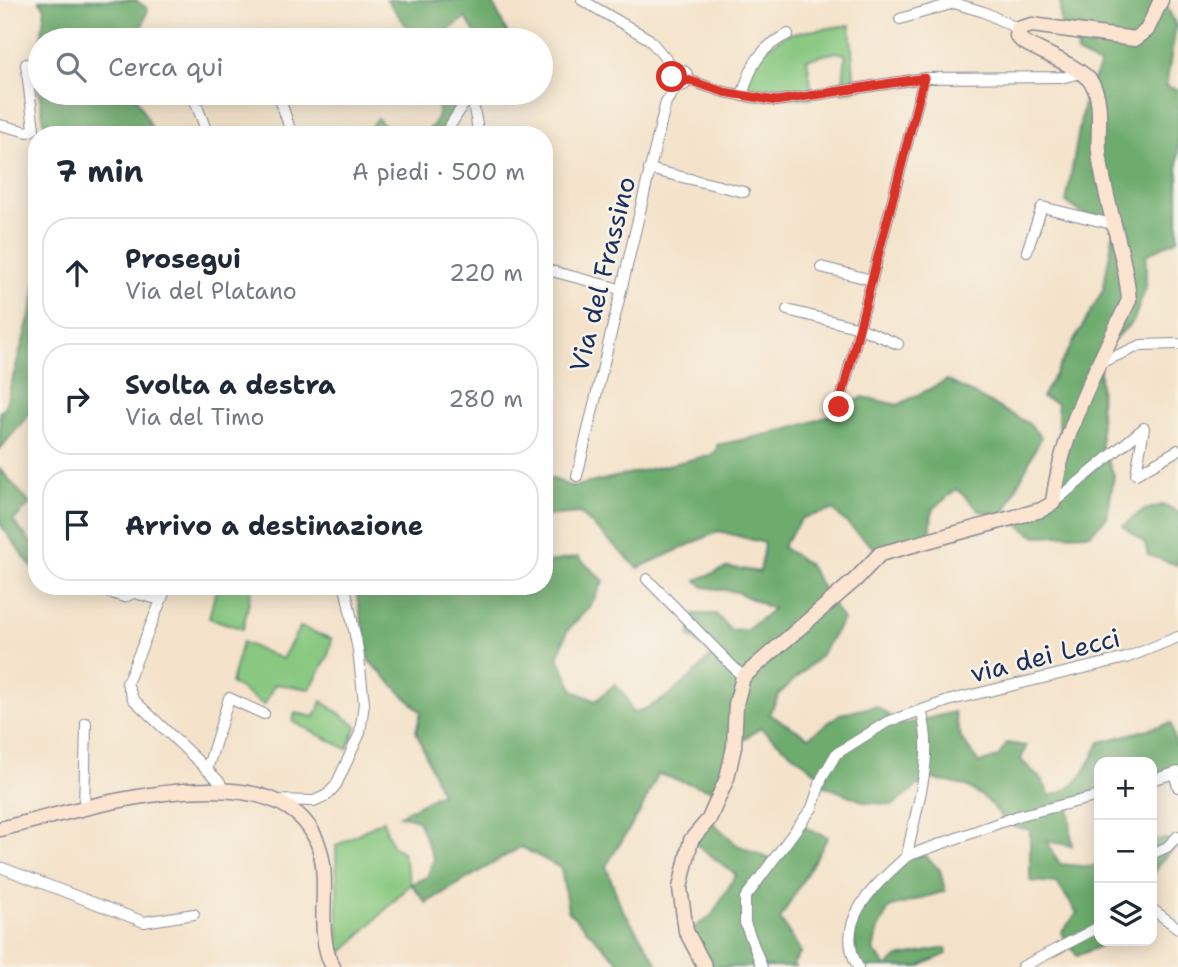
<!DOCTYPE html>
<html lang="it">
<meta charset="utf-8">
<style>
:root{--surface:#fff;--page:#f6f6f7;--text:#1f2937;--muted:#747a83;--line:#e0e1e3}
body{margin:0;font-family:"Shantell Sans",sans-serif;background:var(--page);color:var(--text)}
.controls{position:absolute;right:21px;bottom:21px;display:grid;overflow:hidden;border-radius:14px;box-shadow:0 4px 18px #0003}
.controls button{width:63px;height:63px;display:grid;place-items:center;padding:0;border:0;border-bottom:2px solid var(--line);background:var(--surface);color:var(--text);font:35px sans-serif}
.stop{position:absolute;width:21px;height:21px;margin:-16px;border:5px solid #d93025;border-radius:50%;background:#fff}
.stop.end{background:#d93025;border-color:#fff;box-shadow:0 2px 7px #0008}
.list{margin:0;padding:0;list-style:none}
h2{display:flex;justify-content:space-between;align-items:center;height:91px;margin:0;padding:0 28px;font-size:30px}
h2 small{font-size:23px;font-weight:400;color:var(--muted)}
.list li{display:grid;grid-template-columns:46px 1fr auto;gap:21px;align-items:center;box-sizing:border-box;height:112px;margin:0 14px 14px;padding:0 14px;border:2px solid var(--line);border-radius:28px}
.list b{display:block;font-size:26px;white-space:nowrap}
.list p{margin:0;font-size:23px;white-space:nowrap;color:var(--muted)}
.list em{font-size:23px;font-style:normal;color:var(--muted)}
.icon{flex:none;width:38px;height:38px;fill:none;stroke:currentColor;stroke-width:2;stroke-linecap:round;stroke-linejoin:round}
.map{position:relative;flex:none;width:1178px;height:967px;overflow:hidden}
.search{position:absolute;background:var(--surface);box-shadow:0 4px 18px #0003;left:28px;top:28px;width:525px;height:77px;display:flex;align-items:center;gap:18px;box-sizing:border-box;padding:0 24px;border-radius:38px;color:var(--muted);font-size:26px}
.panel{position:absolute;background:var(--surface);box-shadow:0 4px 18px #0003;left:28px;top:126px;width:525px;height:469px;border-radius:28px}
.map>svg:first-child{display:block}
.green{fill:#88c880;stroke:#527c6f;stroke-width:2}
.forest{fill:#6eac6e;stroke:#446e66;stroke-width:2}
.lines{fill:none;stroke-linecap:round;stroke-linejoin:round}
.street-casing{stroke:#888994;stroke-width:12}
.secondary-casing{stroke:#888994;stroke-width:17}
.street{stroke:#fff;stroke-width:10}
.secondary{stroke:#fce5d0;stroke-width:14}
.route{stroke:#d93025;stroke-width:9}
.labels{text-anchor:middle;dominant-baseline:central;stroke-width:5;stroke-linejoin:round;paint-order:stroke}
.street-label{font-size:26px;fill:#1b2f5e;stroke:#f7f3e8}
</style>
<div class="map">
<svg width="1178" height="967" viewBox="0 0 1178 967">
<rect width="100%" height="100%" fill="#f7f3e8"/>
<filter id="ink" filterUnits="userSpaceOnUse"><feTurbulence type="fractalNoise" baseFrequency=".0143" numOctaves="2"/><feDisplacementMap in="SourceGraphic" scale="14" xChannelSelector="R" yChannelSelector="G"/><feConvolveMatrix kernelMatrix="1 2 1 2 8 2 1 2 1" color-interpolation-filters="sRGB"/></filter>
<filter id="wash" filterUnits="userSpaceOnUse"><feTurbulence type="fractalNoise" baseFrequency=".00686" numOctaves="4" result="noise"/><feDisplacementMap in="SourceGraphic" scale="28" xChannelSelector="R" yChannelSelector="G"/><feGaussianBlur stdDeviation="1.57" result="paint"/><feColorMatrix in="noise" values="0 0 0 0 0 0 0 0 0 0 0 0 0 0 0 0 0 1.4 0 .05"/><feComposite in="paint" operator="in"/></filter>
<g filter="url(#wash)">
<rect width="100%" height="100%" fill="#f4e3ca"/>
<g class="green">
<path d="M850 25 855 90 842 92 846 55 837 52 807 59 813 98 742 96 756 55 788 34Z"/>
<path d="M217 586H252L243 629 209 618Z"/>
<path d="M300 627 332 639 328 656 310 689 275 684 264 705 231 683 242 642 282 659Z"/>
<path d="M322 701 357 726 347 749 293 722 295 713 315 717Z"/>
<path d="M383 820 392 846 402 852 411 884 339 956 336 846Z"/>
</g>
<g class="forest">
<path d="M39 0H135L148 9 138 40H41L45 8Z"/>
<path d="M387 0H491L511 40H479L466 18 449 30 454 40H409L415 37Z"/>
<path d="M1060 0H1164L1176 26 1166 86 1178 90V239L1146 255V286L1134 320 1107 347 1100 363 1101 445 1114 475 1107 517 1090 534 1034 536 1009 518 1056 500 1062 457 1057 403 1042 397 1103 290 1115 225 1089 218 1066 202 1085 96 1100 65 1077 53 1074 32 1061 30Z"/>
<path d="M40 48V93H134L155 135H46L37 79Z"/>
<path d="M419 93H471L444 135H414C431 132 437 124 439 107L430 96Z"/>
<path d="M377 118 385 126 388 135H370L369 129Z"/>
<path d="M37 276V405L0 449V411L4 410 33 304Z"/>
<path d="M947 380 1028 423 1041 437 1003 516 980 511 957 489 932 510 930 539 880 554 833 510 802 518 782 547 808 564 843 620 820 656 780 693 769 714 809 737 840 714 876 706 902 725 954 712 961 738 979 763 998 757 1007 743 1026 746 1021 760 1042 780 1050 796C1078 790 1089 766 1100 742L1171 723 1178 754V772L1152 780V762H1099V796L1069 806 1072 846 1046 841 1060 864 1091 867 1099 862V941H1107L1105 944 1077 956 1061 933 1077 913 1057 883 1030 881V830L1009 825 987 800 966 786 928 778 893 805 865 802 820 784 822 777 760 728 734 747 721 793 658 774 641 810 606 866 621 907 660 967H624L568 911 561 868 521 847 426 903 411 884 427 877 434 859 418 820 400 815 441 793 416 731 421 712 370 662 355 586H544V563L578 557 604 581 590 606 567 631 558 658 574 691 596 701 615 684 626 697 632 713C662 706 692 678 712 655L689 636 694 614H716L731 631 747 630 773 609 737 592 704 587 696 580 728 567 760 572 764 543 719 531 638 568 580 513 544 516V475L572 487 711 455 717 450V445C771 433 815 428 863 397L898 405Z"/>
<path d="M0 469 30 504 13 521 37 549V574L0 524Z"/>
<path d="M1162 505 1178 512V565L1148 555 1145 543 1123 526 1142 511Z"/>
<path d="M709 819 737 845 772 860 800 825 828 837 780 919 801 952 793 964 795 967H705L688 932 712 915 736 875 691 840Z"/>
<path d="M1165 839 1178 845 1159 863 1152 877V840Z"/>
<path d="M924 855 940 870 945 891 889 908 878 929 873 950 887 967 898 957 946 948 947 954 918 967H858L851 923 907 856Z"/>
</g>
</g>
<g filter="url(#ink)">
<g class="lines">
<defs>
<g id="street">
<path d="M582 0 649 39 676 71"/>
<path d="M900 19 954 3 984 12 1018 29"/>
<circle cx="680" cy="78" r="8"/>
<path d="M688 80 724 92 776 101 924 78 1065 77 1081 73"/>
<path d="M192 93 208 135"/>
<path d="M278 93 292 135"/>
<path d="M742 96C751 65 759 48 788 34"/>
<path d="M0 125 28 132 34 129 26 64"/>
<path d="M444 135 471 93 479 135"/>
<path d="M649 169 744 192"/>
<path d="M1027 251 1042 207 1116 225"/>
<path d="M821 267 872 280"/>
<path d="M544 269 620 289"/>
<path d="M787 310 860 328 898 344"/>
<path d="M1100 363 1141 345 1178 344"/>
<path d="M839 407 924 78"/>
<path d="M577 476 666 102 677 86"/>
<path d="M1053 503 1144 428 1136 474 1178 450"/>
<path d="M647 579 743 677"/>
<path d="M90 586 124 597 134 593 161 600"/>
<path d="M167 586 127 683 133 699 220 782 222 789"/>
<path d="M921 711C936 757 915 809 907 856L1021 815 1099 796"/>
<path d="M207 770 229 698 264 714"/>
<path d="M1174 773 1178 787"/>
<path d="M1152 780 1178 772"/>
<path d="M274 800 314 801 327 795 336 785 360 733 364 703 358 650 345 586"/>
<path d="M84 810 86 723"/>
<path d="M1152 854 1167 847 1178 836"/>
<path d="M0 867 144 922 194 914"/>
<path d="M1152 909 1178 928"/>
<path d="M762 967 745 923V898L812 808 822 778 836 754 887 722 951 700 1126 658 1178 637"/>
<path d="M858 967C832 920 876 885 907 856"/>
<path d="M1022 967 1099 927"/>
</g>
<g id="secondary">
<path d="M0 829C74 812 271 746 315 837 335 877 312 928 333 967"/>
<path d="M705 967 686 931 680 888 691 840 709 819 727 778 734 747 736 704 743 677 855 580 880 554 1041 510 1053 503C1061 431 1099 365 1129 300 1125 250 1104 202 1099 152 1097 131 1104 100 1091 82 1081 67 1038 51 1022 41L1017 36 1018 29 1032 25 1135 39 1147 30 1161 0"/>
</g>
</defs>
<use href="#street" class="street-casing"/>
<use href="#secondary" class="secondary-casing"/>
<use href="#street" class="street"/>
<use href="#secondary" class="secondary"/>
</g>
</g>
<g class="lines" filter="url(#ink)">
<path class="route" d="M672 77 677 86 688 80 724 92 776 101 924 78 839 407"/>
</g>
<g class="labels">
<g class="street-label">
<text transform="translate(602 274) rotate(-76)">Via del Frassino</text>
<text transform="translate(1045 655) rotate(-14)">via dei Lecci</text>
</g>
</g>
</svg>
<div class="controls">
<button>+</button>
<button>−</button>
<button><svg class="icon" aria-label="layers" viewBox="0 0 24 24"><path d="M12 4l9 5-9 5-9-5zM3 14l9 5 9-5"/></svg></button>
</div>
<div class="stop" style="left:672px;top:77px"></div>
<div class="stop end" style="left:839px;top:407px"></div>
<div class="search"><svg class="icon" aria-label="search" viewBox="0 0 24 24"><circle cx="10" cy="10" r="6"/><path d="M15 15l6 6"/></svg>Cerca qui</div>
<section class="panel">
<h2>7 min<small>A piedi · 500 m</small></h2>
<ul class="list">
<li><svg class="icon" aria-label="ahead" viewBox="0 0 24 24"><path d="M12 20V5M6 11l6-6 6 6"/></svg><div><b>Prosegui</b><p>Via del Platano</p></div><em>220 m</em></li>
<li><svg class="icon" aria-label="right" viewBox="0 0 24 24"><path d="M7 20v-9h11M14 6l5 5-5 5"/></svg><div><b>Svolta a destra</b><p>Via del Timo</p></div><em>280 m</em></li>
<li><svg class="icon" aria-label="arrive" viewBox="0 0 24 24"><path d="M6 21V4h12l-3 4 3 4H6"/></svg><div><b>Arrivo a destinazione</b></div></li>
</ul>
</section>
</div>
